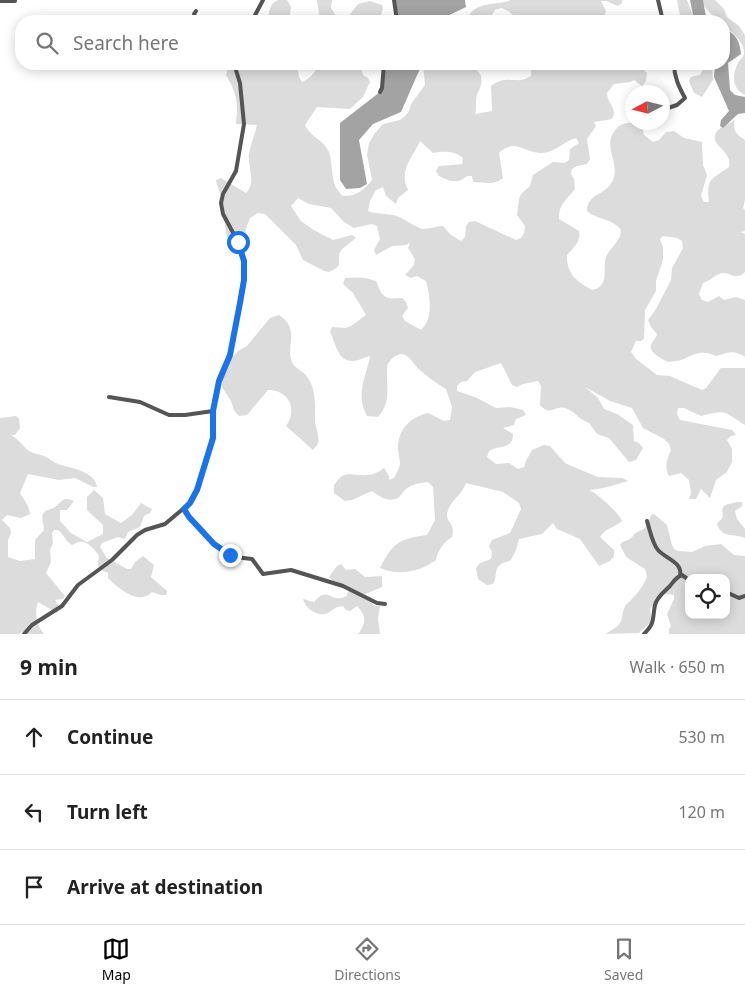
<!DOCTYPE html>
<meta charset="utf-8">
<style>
:root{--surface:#fff;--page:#f6f6f6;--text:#222;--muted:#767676;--line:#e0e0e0;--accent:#000}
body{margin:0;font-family:"Noto Sans",sans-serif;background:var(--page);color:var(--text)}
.controls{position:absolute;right:15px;bottom:15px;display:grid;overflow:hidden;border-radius:10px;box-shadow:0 2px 12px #0003}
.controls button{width:45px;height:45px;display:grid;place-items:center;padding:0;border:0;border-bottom:1px solid var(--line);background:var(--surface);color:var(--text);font:25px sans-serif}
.compass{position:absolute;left:625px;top:85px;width:45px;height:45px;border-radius:50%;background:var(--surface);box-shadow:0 2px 12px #0003;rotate:263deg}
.stop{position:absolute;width:15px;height:15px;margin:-11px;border:4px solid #1a73e8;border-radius:50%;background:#fff}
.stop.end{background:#1a73e8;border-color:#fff;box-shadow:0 1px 5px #0008}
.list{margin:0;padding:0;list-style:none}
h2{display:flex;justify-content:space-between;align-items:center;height:65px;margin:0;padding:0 20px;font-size:21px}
h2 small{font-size:16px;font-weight:400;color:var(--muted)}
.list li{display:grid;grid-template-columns:32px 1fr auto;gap:15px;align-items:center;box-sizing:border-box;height:75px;padding:0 20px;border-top:1px solid var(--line)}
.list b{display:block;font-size:19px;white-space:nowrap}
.list em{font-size:16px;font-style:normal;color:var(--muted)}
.icon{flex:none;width:28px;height:28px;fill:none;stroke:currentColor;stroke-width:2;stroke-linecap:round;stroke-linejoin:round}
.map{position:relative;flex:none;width:745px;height:634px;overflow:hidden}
.search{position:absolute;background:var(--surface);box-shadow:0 2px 12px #0003;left:15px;right:15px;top:15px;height:55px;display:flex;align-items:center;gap:12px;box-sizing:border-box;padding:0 18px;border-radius:20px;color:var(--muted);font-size:19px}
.sheet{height:290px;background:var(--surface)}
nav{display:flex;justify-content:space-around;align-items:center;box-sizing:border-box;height:70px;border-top:1px solid var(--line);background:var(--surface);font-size:14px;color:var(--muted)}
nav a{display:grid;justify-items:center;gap:2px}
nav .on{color:var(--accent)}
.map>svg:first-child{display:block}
.green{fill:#dcdcdc;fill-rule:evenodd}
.water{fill:#a3a3a3}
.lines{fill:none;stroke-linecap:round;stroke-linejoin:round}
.minor{stroke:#555;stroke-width:4}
.route{stroke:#1a73e8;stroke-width:6}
</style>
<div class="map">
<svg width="745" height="634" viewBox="0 0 745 634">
<rect width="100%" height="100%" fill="#fff"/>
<g class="green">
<path d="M278 0H287L291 7 289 21H268C269 12 269 4 278 0Z"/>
<path d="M317 0H332L331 8 339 21H320Z"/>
<path d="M511 0H622V3L618 6 606 1H601L606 11 603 21H520L508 11 501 8 495 10 488 21H467C472 0 496 6 511 0Z"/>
<path d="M677 0H687L695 21H681Z"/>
<path d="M699 0H715L724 9 727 17 739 26 745 35V95C731 88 732 74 739 61 741 59 743 57 744 54 745 43 732 31 724 27V21H717Z"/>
<path d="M370 1 382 5 383 9 379 21H345L358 4Z"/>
<path d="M231 64H297L299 77 302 82C311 78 315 72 319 64H360L363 75 368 78 370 82 363 97 350 109 317 107 305 125C310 137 324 140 329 152 334 167 329 185 343 196 357 196 364 190 372 180L367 155 369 143 375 133 383 124 400 120 405 116 409 111 411 104 425 85 423 64C438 64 474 59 481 76 483 83 479 90 477 95 475 100 477 108 475 114L492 111 491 86C508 73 517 86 531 76V70L525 64H637L647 73 646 81 642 86 634 80 630 82 614 84 607 93C607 104 618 108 612 119L594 122 596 126 587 139 590 159 587 164 577 166 572 169 571 174 574 179 575 189C567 199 558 205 559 219L579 231C581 242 574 247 567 255 566 273 577 282 592 290 596 289 599 288 602 284 607 276 603 266 606 257 610 247 621 242 621 230 612 218 597 220 587 211 587 193 606 196 613 180 620 164 603 146 614 132 617 128 618 126 623 124 629 122 635 122 642 124L644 135 653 142 659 140 666 132 674 131 684 138 702 142 703 165 707 175 701 196 704 202H709C706 178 711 180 729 167 733 149 707 146 717 131 721 127 730 123 735 120 732 130 737 135 745 140V200L743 208 745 210V231L741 232 745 234V272C735 281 731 272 722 273 716 274 710 281 703 283L699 294 702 300 708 302 719 296 724 300 736 297 745 300V357C733 349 728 353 716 356 703 350 696 353 684 359 679 361 673 361 668 362 662 359 648 352 651 345 653 340 656 339 657 334L651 327 648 320 656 309 671 280 672 268 683 248 682 241 677 238 663 236 660 239 663 247V260L656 281V291L645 310 644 339 641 341H636L631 352 636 359 657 375 670 376 702 390 706 388 721 368H745V425C723 412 729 409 701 416L684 408H678L677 414 680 420 732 430 736 435 731 436 727 440 732 449V462L727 472 716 480 710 498 701 489 696 499H689L691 493 689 480 681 473 669 476C664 467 667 459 671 450L669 444 664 439 643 428 632 408 610 401 585 387 598 398 604 409 617 414 633 425 634 441 639 443 643 448 636 460 629 462 609 438 597 434 589 423C579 420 575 411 565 408 554 405 551 417 540 405L541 386 538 381 523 384 517 387 512 385 501 363 475 372 467 381 461 382 457 386V391L475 397 496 408 510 407 523 410 526 415 516 419 514 425 503 428 513 434C513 450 499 445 489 451L487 457 496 464 509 463 518 469 524 467 526 461 532 450 544 445 550 446 565 463 576 468 598 477 622 478 628 481C615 485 602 489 589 490 597 493 619 513 622 521 614 528 605 528 600 537L614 550V556L610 561 599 566 580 539 557 529 553 523 542 534 519 539 516 550 511 560C508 562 503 562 500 565 494 568 497 579 493 584L487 585 478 579 476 568 480 563 491 559 492 552 489 546 492 540 510 533 521 509 519 503 503 492 466 483C462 496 450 499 447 514 446 523 456 523 452 537 444 542 438 550 436 560 420 572 399 576 380 568 393 543 398 539 427 535L435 520 433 487 428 482C422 483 415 483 409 487 404 489 402 495 398 498 388 503 379 496 372 491L352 500 345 501 334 493V485C336 483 339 478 342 476 350 470 368 482 384 468L389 476V480L394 478C396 474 399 469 400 464 400 459 398 454 398 448 398 430 410 417 428 413L444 421 450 420 452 407 446 389C437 384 429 378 421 371 412 364 407 347 394 357 390 360 389 362 387 366 386 385 392 402 378 417L367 416C355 394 366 378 370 356 365 357 360 360 354 361 337 362 336 343 330 332L332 327 345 328 351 326 366 315 353 293 343 284 345 278C356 277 366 277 376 281 379 287 380 296 389 298 392 299 398 298 402 298L406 302 408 308 402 316 405 321 421 330C434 317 430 297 426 281L417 276 411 278 405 275 414 265 415 259 408 248 410 243 406 245 392 246 376 255 374 250 380 239 377 226 372 224 354 228 344 222 331 208 309 204 298 198 291 206 301 221 312 229 333 240 352 235 356 238 342 249 339 254V265L335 269 329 272 324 271 303 260 296 245 265 214 258 213 250 218 246 228 243 251C221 250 226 218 223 203 222 195 217 189 216 180L221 178 246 193C257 182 247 167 249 153 251 144 255 135 257 125L236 124C236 119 237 116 237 111 237 97 233 86 226 75L228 67ZM576 138 579 143 570 149 569 160 565 163 553 162 533 175 530 186 521 194 519 199 517 215 525 226 524 233 521 238 516 240 475 221 469 222 466 226 465 237 461 241 451 235 443 226C436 226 430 229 423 229 419 229 404 219 399 217 393 213 377 215 368 211L370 201 376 190 383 187 386 196 396 204 398 198 408 190C398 170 413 157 420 141L433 153C444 151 455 151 463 158L462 164 439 166 436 171 439 176C449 181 457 185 467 176H472L473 182C484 182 493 186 503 178L499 153C514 138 523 152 540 153 554 154 564 141 576 138Z"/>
<path d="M706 64H712L713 80 702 97 694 93 689 81 691 77 700 75Z"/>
<path d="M279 315C301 329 285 347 292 362 295 369 304 371 308 378 316 389 315 407 315 420 315 427 320 436 318 443 317 446 315 447 313 450L286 426C298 409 289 390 268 390L247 415 239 416 234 410 231 401 222 387V369L238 351 247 346 270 318Z"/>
<path d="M16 416 19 419 20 428 15 435H11C19 439 22 446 29 451 34 454 39 454 44 456 49 458 53 462 58 464 70 468 95 471 97 487H93L75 478 59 480 28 474 20 493 28 506 30 514 21 518 7 515 2 520 10 528 11 533 8 540V557L20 561 35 559V540L44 530C44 525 41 518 43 514 46 509 49 510 53 508 62 504 61 495 74 501L67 510H60V521L71 533 87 542 103 534V525L87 510V497L94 490 103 498 105 514 121 523 132 515 141 503 152 509 150 513 144 516 140 527 128 532 125 539 118 537 102 543 100 547 107 558 127 569H131L135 562 143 556 154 565 151 577 167 591 166 595H161L152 592C138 606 120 589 108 578V573L101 570 98 566 99 556C96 551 87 540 80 542 77 542 75 544 72 545 65 541 64 534 58 530H54L52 533 53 543 50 550 51 562 46 573 65 596 63 599 55 600 59 606V610L57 613 38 602C34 613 37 626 44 634H25L23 631 19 634H0V418Z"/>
<path d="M737 502H742V506L735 511 737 519 745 529V538C734 533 722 539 717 524L723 517 722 509 725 505Z"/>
<path d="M654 514 667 525 672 545 674 549 678 551 692 552 705 546 721 544 734 555 745 556V634H669V629L671 626 667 614 674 599V595L663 593 650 609 652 621 639 633 606 634C612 629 618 628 621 621 623 616 622 610 626 605 635 596 642 589 647 577L645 569 626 557 620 545C623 540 625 542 630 539 635 535 631 536 636 533 648 526 647 529 651 515ZM689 578H726V615H689Z"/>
<path d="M341 564 346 570 355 569 365 577 382 576V587L363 595 375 606H380L378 619 380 634H357L359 633C366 622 367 617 357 606L350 611 346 610 343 606C334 607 335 609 328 613 318 618 305 608 303 599L314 602C329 584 331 605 347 596L348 591C344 584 335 585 329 577L337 566Z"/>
</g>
<g class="water">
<path d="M394 0H465L466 7 437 21H397Z"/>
<path d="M690 0H703L706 17 710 21H700L693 15Z"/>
<path d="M724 29C736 33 740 42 741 54L728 63 730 90 735 95 745 97V113L738 114 723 128 720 126 721 120 729 111 714 77 715 64H724V49L727 44 724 40Z"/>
<path d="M384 64H422L401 112 373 124 359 140 367 184 360 188 346 189 340 180V123L380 92Z"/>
</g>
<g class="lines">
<g class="minor">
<path d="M394 0 397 21"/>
<path d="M658 0 663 21"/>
<path d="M0 1H15"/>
<path d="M196 11 194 14 197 21"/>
<path d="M252 21 263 0"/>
<path d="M380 92 382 88 384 64"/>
<path d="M662 110 677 105 685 98C679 87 674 77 674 64"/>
<path d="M109 397 140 402 169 415H185L213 411 219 381 230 355 244 280V261L238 242 223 214 221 203 223 194 236 171 244 124 240 83 234 64"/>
<path d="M184 509 189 517 214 544 235 557 252 559 263 574 291 570 343 586 377 603 385 604"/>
<path d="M647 521C650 530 652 543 658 550 666 559 683 562 680 576"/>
<path d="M726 592 739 598 745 596"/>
<path d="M24 634 32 625 62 606 78 585 112 560 137 535 145 530 165 524 190 503 197 490 213 438V411"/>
<path d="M644 634C656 622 652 619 655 605 657 597 664 592 670 586 674 581 676 577 682 575L689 580"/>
</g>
</g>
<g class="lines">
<path class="route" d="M230 555 214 544 189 517 184 509 190 503 197 490 213 438V411L219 381 230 355 240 303 244 280V261L238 242"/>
</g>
</svg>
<div class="controls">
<button><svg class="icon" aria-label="locate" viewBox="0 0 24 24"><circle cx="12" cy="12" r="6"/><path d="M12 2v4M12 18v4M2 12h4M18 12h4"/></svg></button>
</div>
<svg class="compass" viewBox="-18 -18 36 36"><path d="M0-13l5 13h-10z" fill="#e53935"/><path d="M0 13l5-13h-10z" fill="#767676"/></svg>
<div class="stop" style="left:238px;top:242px"></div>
<div class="stop end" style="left:230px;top:555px"></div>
<div class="search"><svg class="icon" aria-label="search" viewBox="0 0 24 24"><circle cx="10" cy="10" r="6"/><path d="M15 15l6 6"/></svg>Search here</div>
</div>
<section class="sheet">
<h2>9 min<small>Walk · 650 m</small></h2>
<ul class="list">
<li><svg class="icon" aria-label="ahead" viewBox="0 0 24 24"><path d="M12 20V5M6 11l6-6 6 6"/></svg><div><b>Continue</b></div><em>530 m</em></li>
<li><svg class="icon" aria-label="left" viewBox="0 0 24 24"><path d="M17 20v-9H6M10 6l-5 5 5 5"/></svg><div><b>Turn left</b></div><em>120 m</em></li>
<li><svg class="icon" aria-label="arrive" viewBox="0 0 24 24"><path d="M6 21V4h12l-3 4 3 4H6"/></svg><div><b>Arrive at destination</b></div></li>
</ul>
</section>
<nav>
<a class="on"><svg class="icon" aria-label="map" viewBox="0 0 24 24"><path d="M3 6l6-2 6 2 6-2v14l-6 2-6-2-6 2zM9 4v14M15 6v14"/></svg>Map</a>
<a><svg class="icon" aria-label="directions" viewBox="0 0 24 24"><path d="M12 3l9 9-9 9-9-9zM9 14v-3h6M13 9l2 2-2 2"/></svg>Directions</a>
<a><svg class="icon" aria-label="saved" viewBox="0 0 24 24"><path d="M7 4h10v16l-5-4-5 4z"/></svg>Saved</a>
</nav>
